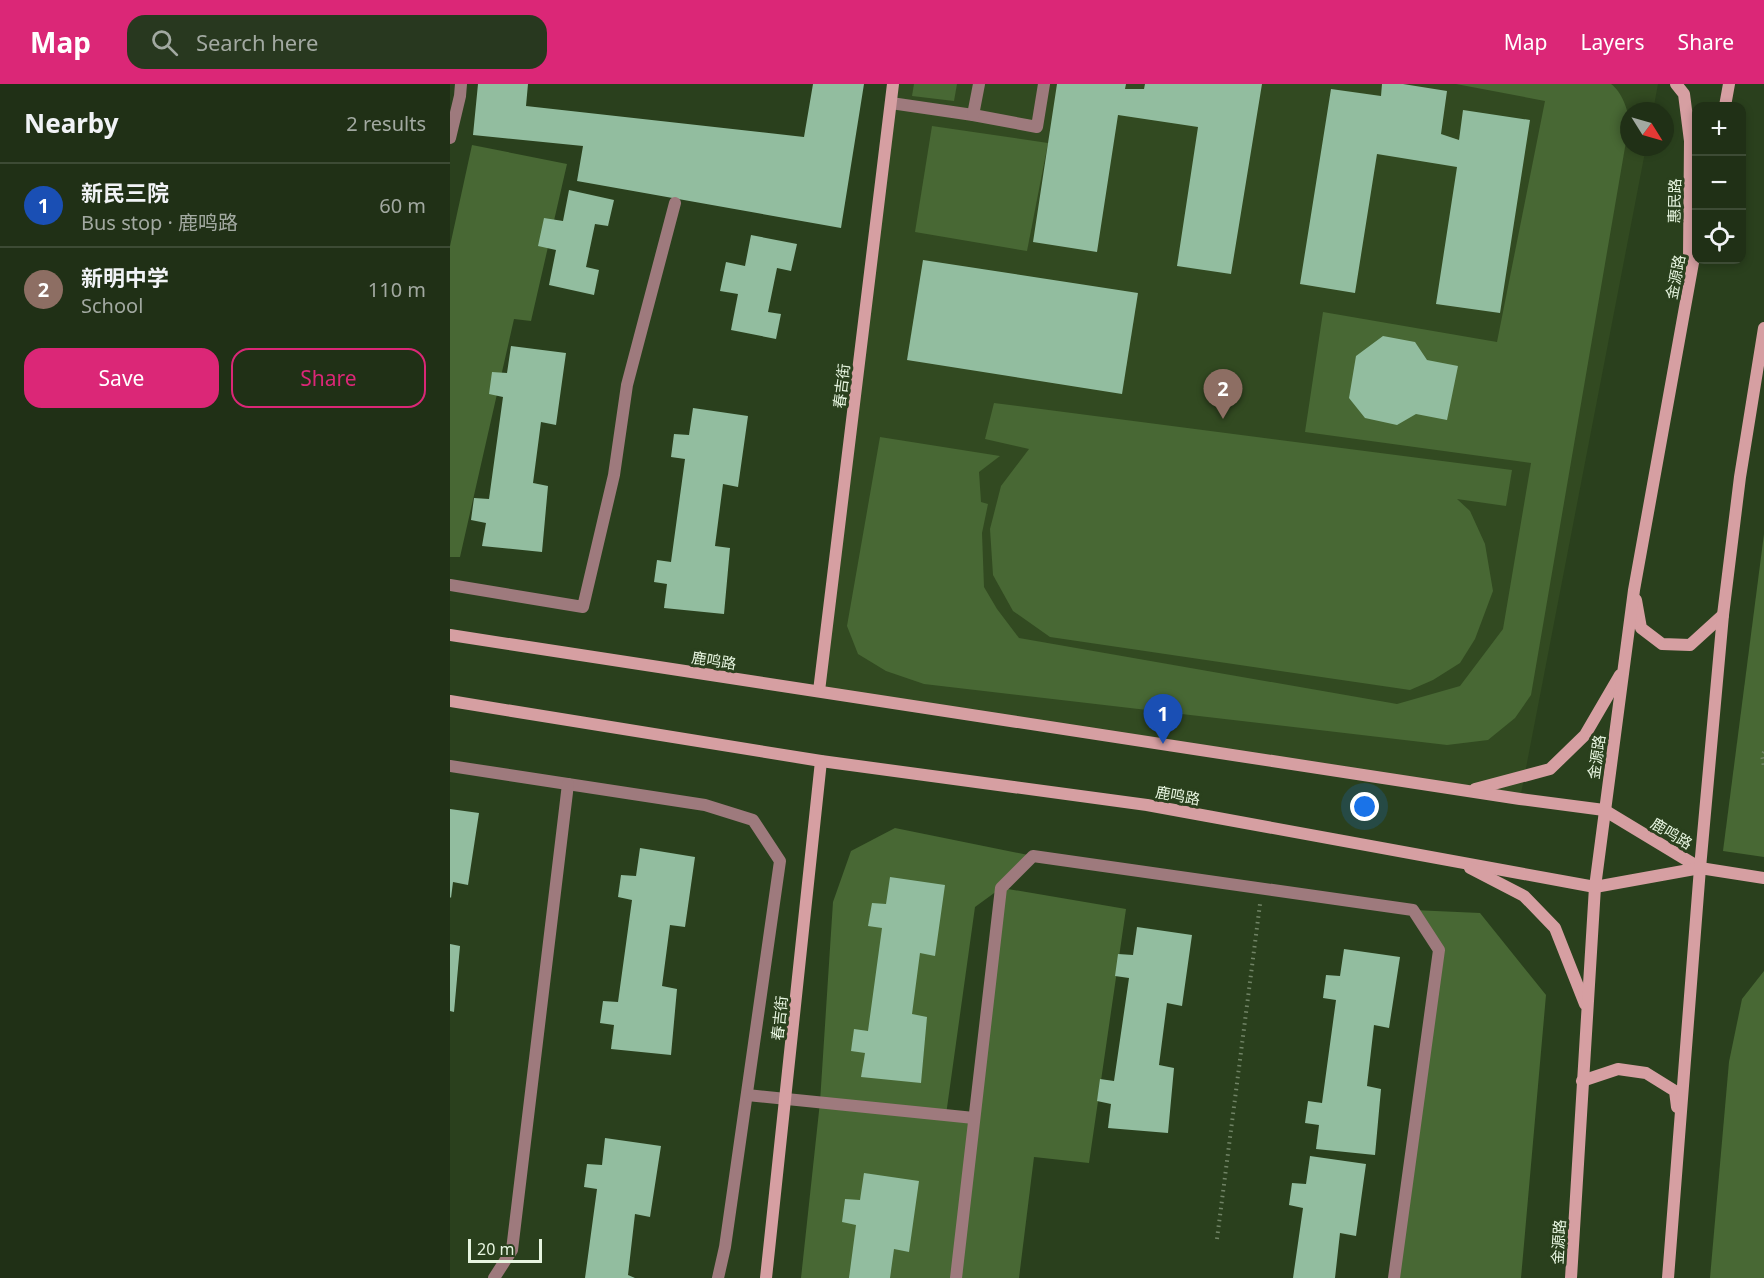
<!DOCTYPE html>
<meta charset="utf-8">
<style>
:root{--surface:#203016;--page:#28381f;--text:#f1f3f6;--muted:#a2a9a1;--line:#3d4b35;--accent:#db2777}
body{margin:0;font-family:"Noto Sans","Noto Sans SC",sans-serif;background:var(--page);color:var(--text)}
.controls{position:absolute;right:18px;top:18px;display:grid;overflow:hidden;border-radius:12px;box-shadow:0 3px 9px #0003}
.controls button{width:54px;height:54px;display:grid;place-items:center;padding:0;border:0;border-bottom:2px solid var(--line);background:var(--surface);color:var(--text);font:30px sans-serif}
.compass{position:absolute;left:1170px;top:18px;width:54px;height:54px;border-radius:50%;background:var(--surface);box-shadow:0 3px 9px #0003;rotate:127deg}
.scale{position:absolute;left:18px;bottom:15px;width:74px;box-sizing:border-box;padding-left:6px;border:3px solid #e7f5e0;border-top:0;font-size:16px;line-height:21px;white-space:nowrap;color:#e7f5e0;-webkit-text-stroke:4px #2a401d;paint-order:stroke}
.you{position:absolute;left:915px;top:723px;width:21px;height:21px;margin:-15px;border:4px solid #fff;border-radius:50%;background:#1a73e8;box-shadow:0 0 0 9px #1a73e833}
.badge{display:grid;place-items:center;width:39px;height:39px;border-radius:50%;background:var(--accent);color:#fff;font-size:20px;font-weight:700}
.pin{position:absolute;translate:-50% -50px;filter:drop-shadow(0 2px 3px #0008)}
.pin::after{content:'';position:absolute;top:32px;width:21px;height:18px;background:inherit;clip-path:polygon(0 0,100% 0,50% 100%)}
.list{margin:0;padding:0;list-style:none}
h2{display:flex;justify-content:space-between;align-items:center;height:78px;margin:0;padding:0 24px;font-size:26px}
h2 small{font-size:20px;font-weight:400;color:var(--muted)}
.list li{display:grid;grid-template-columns:39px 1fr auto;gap:18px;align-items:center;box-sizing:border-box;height:84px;padding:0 24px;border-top:2px solid var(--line)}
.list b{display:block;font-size:22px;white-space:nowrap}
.list p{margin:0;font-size:20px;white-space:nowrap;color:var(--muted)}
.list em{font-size:20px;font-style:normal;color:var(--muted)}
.actions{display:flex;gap:12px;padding:18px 24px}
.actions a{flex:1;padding:14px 0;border:2px solid var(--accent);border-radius:18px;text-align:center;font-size:21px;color:var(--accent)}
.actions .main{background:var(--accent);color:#fff}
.icon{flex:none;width:33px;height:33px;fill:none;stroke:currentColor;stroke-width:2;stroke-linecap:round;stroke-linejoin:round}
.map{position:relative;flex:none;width:1314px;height:1194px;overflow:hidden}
header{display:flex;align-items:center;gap:36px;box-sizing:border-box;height:84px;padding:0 30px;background:var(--accent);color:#fff}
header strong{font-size:28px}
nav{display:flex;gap:33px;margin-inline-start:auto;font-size:21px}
.search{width:420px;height:54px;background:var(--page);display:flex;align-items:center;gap:15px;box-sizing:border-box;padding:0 21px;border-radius:18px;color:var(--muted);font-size:22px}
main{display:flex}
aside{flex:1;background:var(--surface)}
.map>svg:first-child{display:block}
.built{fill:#324a21}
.green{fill:#486834;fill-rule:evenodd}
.building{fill:#92bd9f}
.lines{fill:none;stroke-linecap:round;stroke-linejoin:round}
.path{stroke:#718466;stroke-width:4;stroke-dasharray:1.5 4.5;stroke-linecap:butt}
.lane{stroke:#9e7a7d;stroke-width:12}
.secondary{stroke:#d69fa2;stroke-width:12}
.labels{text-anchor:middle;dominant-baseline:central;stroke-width:6;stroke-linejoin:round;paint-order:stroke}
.street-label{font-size:15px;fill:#e7f5e0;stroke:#2a401d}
</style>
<header>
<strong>Map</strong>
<div class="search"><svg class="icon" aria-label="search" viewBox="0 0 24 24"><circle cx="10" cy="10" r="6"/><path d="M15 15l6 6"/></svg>Search here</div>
<nav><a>Map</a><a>Layers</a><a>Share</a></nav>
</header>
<main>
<aside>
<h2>Nearby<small>2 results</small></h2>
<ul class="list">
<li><span class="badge" style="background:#1a4fb4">1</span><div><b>新民三院</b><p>Bus stop · 鹿鸣路</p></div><em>60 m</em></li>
<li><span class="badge" style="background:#8d6e63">2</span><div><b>新明中学</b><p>School</p></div><em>110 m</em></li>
</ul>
<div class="actions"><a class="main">Save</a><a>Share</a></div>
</aside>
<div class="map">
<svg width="1314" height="1194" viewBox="0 0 1314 1194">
<rect width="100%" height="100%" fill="#2a401d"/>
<path class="built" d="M443 0H1208L1203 27H1179V63H1196L1070 715 370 607Z"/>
<g class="green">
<path d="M464 0H507L504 17 462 12Z"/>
<path d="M1006 0H1161C1172 8 1179 27 1179 40L1081 611 1065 634 1038 656 997 661 474 600 436 587 408 570 397 542 430 353 550 372 529 388 531 418 538 420 532 449 534 503 547 525 569 554 947 620 1010 602 1053 545 1081 379 855 348 873 228 1047 258 1095 17Z"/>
<path d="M482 42 598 59 577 167 465 148Z"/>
<path d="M22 61 117 80 81 237 64 235 10 473H0V162Z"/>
<path d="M544 319 1062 386 1056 422 1007 415 1020 427 1035 460 1043 507 1025 555 1010 579 983 596 960 606 600 553 563 527 543 491 540 445 551 402 579 365 535 355Z"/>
<path d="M1314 450V773L1273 767Z"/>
<path d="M445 744 583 772 552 804 676 825 639 1079 584 1073 569 1194H351L370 1018 383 818 401 767ZM551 804 524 1034 496 1031 525 823Z"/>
<path d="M963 826 1030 829 1096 911 1071 1194H944L989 866Z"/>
<path d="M1314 887V1194H1260L1279 978 1292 915Z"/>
</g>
<g class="building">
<path d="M28 0H78L76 22 354 53 363 0H414L391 144 127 97 133 62 23 51Z"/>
<path d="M607 0H676L675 5H694L695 0H812L781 190 727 182 748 43 668 31 647 168 583 158Z"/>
<path d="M932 0H953L997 7 991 50 1009 56 1013 26 1080 36 1050 229 986 220 1007 83 927 70 905 209 850 200 881 5 931 12Z"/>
<path d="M119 106 164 116 158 142 145 140 136 183 149 186 144 211 99 201 106 166 88 162 94 134 113 137Z"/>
<path d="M301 151 347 160 341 187 327 184 318 228 331 230 326 255 281 246 288 210 270 207 276 178 295 182Z"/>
<path d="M473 176 688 209 672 310 457 276Z"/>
<path d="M933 252 965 258 977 276 1008 282 997 336 966 330 947 341 915 334 899 314 906 272Z"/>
<path d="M61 262 116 269 106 341 91 338 83 399 98 402 92 468 32 462 36 439 21 436 24 414 39 415 53 313 39 310 42 288 57 289Z"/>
<path d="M243 324 298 332 288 403 273 400 265 462 280 464 274 530 214 524 217 500 204 498 207 476 221 478 235 375 221 373 224 350 239 351Z"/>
<path d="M0 725 29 729 18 801 3 798 1 814 0 813Z"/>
<path d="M190 764 245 773 235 843 220 841 212 902 227 905 221 971 161 965 164 941 150 939 153 917 168 918 182 816 168 813 171 791 186 792Z"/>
<path d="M440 793 495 801 485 872 470 869 462 930 477 933 471 999 411 993 415 969 401 967 404 945 418 947 432 844 418 842 422 819 436 820Z"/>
<path d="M687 843 742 851 732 922 717 919 709 981 724 984 718 1049 658 1044 661 1020 647 1017 650 995 664 997 679 894 665 892 668 870 683 871Z"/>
<path d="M0 860 10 862 4 928 0 927Z"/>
<path d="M894 865 950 873 939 944 924 941 917 1002 931 1005 925 1071 866 1065 869 1041 855 1039 858 1017 872 1019 886 916 873 914 876 891 890 892Z"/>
<path d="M155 1054 211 1062 200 1133 185 1130 178 1191 185 1194H135L147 1105 134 1103 137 1080 152 1081Z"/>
<path d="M860 1072 916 1080 906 1152 890 1149 885 1194H843L853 1124 839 1121 842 1099 856 1100Z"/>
<path d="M414 1089 469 1097 459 1168 444 1165 440 1194H399L406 1141 392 1138 395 1115 410 1116Z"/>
</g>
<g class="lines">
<g class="path">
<path d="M1314 668 1312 671 1314 683"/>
<path d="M767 1155 810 820"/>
</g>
<g class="lane">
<path d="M441 19 523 31 587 43 594 0"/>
<path d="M523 31 529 0"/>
<path d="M0 54 10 12 11 0"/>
<path d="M0 501 133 523 164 391 177 301 225 119"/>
<path d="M0 682 255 721 303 736 330 777 275 1163 268 1194"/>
<path d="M297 1011 524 1034"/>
<path d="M44 1194 62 1166 118 700"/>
<path d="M506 1194 551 804 583 772 963 826 989 866 944 1194"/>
</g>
<g class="secondary">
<path d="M1226 0 1234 10 1240 57 1239 173"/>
<path d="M1275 22 1279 0"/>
<path d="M1186 516 1191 544 1212 560 1240 561 1273 531"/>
<path d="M0 551 1070 715 1154 726 1250 784"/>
<path d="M369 607 443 0"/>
<path d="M0 617 371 677 697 721 1145 803 1250 784 1314 794"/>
<path d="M1025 705 1100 685 1135 651 1170 591"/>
<path d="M1020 784 1074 812 1105 844 1135 920"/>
<path d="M1132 997 1168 985 1196 989 1225 1007 1227 1023"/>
<path d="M316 1194 371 677"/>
<path d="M1121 1194 1145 803 1184 506 1246 162"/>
<path d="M1218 1194 1250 784 1273 531 1290 393 1314 244"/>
</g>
</g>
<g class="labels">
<g class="street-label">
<text transform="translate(1224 117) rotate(-89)">惠民路</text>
<text transform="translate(1225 193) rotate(-79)">金源路</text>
<text transform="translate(391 302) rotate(-83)">春吉街</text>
<text transform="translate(264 576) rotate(9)">鹿鸣路</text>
<text transform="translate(1146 673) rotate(-82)">金源路</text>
<text transform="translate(728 711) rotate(10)">鹿鸣路</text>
<text transform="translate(1222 749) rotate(31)">鹿鸣路</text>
<text transform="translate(329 934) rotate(-84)">春吉街</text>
<text transform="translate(1108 1158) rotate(-87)">金源路</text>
</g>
</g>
</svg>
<div class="controls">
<button>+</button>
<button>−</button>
<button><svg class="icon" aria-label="locate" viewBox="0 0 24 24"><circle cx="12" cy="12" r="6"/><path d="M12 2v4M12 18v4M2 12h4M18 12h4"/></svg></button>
</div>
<svg class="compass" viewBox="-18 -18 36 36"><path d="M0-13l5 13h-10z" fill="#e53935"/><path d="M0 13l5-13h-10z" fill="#a2a9a1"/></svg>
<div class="scale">20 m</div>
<div class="you"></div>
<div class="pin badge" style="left:713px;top:660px;background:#1a4fb4">1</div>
<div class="pin badge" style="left:773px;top:335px;background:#8d6e63">2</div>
</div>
</main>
